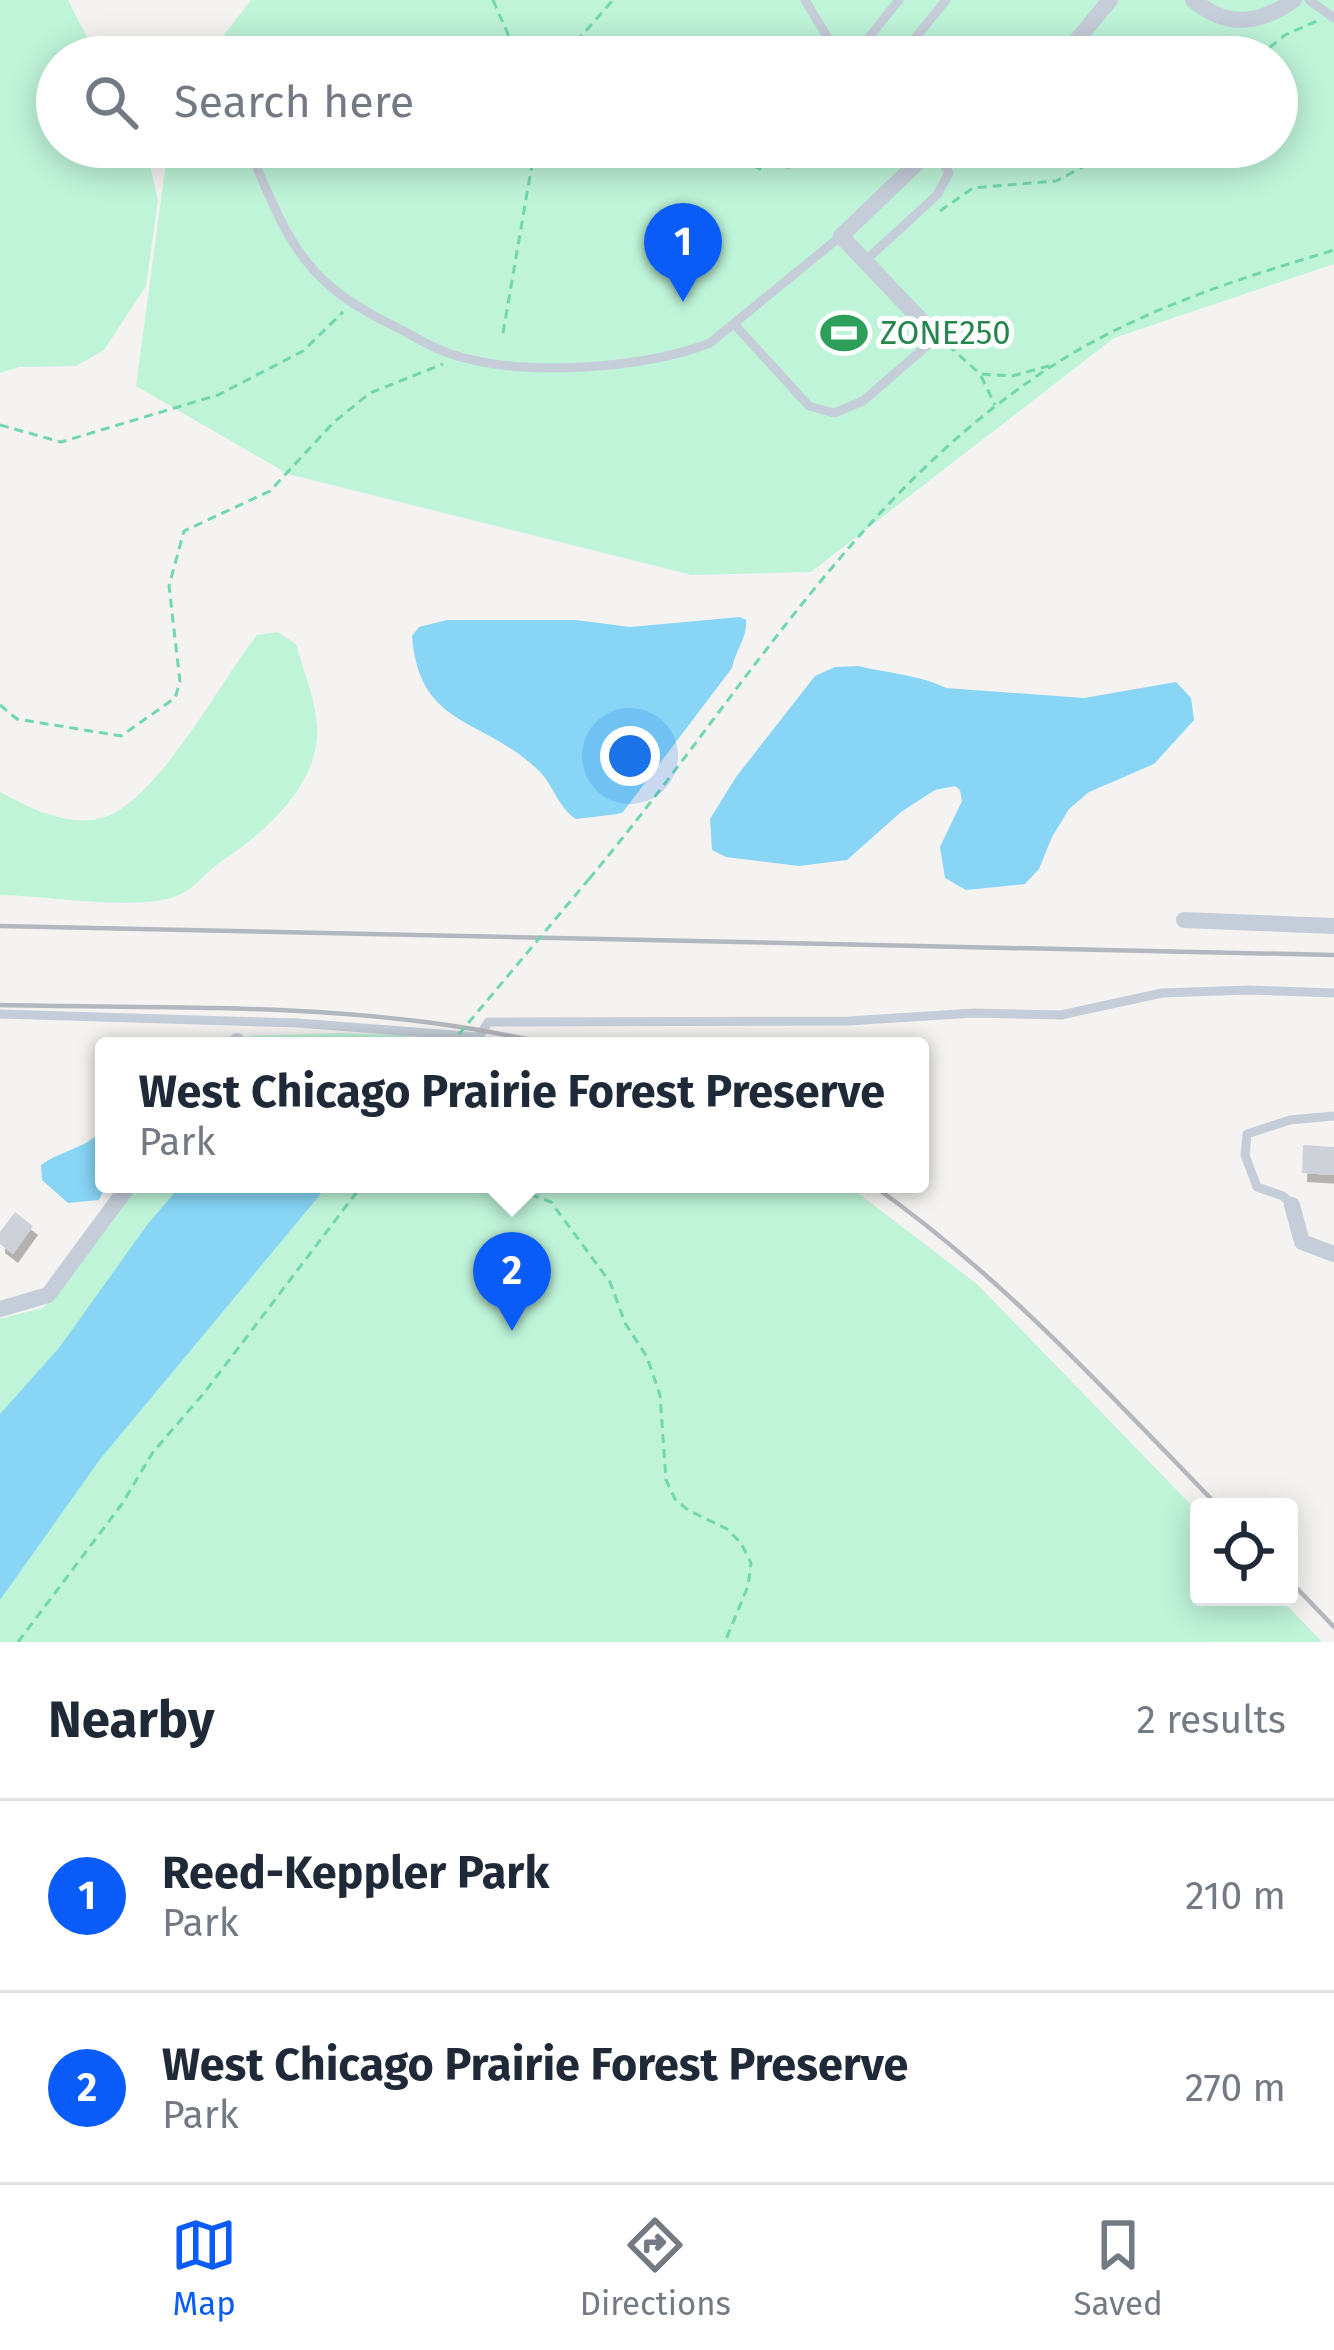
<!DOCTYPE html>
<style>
:root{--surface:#fff;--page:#f2f2f3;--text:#1f2937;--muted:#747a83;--line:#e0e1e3;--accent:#095cf8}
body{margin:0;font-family:"Fira Sans",sans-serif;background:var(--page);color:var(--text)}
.controls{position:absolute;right:36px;bottom:36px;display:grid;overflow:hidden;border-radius:12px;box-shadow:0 6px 30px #0003}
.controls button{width:108px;height:108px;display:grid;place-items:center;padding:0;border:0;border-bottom:3px solid var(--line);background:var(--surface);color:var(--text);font:60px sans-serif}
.you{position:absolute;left:630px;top:756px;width:42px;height:42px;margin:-30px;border:9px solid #fff;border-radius:50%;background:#1a73e8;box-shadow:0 0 0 18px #1a73e833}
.badge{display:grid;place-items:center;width:78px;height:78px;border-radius:50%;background:var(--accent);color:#fff;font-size:39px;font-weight:700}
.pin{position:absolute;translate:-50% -99px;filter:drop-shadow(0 3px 6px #0008)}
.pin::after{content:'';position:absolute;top:63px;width:42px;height:36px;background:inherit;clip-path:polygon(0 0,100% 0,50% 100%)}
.popup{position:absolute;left:95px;top:1037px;width:834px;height:156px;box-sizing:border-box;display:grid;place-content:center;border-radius:12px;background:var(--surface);filter:drop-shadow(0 3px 9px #0005);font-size:39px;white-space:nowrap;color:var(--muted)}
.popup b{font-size:45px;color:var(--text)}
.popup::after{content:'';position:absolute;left:50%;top:100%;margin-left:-24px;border:24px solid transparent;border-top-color:var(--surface)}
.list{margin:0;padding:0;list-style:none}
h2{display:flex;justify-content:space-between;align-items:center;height:156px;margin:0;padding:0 48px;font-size:51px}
h2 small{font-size:39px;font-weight:400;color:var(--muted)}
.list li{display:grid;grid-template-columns:78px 1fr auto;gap:36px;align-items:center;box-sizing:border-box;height:192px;padding:0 48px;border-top:3px solid var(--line)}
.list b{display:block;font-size:45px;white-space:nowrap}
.list p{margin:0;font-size:39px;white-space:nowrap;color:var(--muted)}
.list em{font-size:39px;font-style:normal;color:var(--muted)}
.icon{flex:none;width:66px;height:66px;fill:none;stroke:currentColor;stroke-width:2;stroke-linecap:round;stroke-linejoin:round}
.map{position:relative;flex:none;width:1334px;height:1642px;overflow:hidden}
.search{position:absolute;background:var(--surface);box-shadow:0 6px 30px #0003;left:36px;right:36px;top:36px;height:132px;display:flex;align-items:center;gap:30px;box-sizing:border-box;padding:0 42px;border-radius:66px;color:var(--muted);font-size:45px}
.sheet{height:540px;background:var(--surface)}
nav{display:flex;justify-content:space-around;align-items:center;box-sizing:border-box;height:168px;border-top:3px solid var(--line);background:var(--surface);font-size:33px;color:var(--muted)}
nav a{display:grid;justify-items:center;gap:6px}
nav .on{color:var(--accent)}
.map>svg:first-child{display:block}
.green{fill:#bff4d9}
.water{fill:#88d5f5}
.building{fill:#ced1d8;filter:url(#shadow)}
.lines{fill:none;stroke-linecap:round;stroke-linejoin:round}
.path{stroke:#73d7ae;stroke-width:3;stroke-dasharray:9 6;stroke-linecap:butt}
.lane{stroke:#c5cdd8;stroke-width:9}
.street{stroke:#c5cdd8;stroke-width:16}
.rail{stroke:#b4b7bd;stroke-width:4.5}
.path-bridge{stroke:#73d7ae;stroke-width:3;stroke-dasharray:9 6;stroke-linecap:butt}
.labels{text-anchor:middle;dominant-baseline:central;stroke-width:10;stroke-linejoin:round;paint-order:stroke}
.leisure-label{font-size:33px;fill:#27864d;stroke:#fff;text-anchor:start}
</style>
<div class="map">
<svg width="1334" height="1642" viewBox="0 0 1334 1642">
<defs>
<filter id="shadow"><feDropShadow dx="5" dy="9" stdDeviation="0" flood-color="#0004"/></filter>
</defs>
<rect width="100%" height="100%" fill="#f5f3f2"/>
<g class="green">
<path d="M0 0H68L97 57H57V147H146L158 200 146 286 104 350 76 366 19 367 0 373Z"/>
<path d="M251 0H1334V264L1114 338 811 572 692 575 288 474 136 386 168 147H1277V57H212L214 48Z"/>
<path d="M278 632 296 644C303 670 315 698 317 725 321 785 264 833 219 863 200 877 193 893 167 899 118 909 51 896 0 895V792C30 808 70 829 105 817 159 798 220 682 257 635Z"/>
<path d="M337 1033 403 1035 457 1046H241L249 1036Z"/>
<path d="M139 1184H846L977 1284 1199 1513V1597H1279L1322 1642H0V1319L42 1308 56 1295Z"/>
</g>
<g class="water">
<path d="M740 617 746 620C748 636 735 651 732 668L623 812 618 814 576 819C557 807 554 784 536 768 481 717 419 727 412 636L419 627 447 620H576L630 627Z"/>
<path d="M858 666C887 673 920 675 946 688L1084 698 1176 682 1191 698 1194 720 1154 764 1089 792 1069 809 1052 837 1039 869 1025 884 966 890 945 878 940 847 962 801 960 790 955 786 935 790 901 812 847 860 799 866 726 857 712 850 710 819 736 777 815 676 835 667Z"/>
<path d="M104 1129V1184H107L99 1200 68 1203 42 1180 41 1165C64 1149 81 1151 104 1129Z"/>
<path d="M182 1184H329L101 1458 0 1600V1414L59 1348 147 1225Z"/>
</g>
<g class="building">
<path d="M1303 1145 1334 1147V1175L1302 1173Z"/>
<path d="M15 1212 33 1226 13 1254 0 1244V1232Z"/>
</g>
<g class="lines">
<g class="path">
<path d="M493 0 518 57"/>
<path d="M576 42 613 0"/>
<path d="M548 57 576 42 585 57"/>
<path d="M1258 57 1285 35 1317 21"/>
<path d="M712 147 767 172"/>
<path d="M1107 147 1130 155 1141 147"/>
<path d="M940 211 973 188 1056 181 1113 151"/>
<path d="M503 333 535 147"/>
<path d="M948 345 980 374 1012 376 1052 365"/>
<path d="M981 376 995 405"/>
<path d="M0 425 61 442 218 395 303 351 343 312"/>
<path d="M0 705 17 719 121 736 175 698 180 682 169 586 184 531 270 491 334 422 370 393 443 364"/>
<path d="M589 879C742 697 863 478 1073 353 1157 304 1242 278 1334 250"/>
<path d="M502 1184 551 1202 610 1282 625 1323 647 1357 660 1395 666 1480 675 1499 688 1510 727 1529 741 1543 751 1563 748 1586 725 1642"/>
<path d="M18 1642 122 1504 153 1452 204 1393 363 1184"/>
</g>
<g class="lane">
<path d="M805 0 829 40 850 57"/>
<path d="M1309 0 1334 18"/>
<path d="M853 57 899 0"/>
<path d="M900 57 946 0"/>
<path d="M248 147C265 185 281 230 307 262 330 292 363 311 396 327 416 337 432 349 454 355 523 377 643 369 710 343L841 236"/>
<path d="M788 165 794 147"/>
<path d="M865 261 937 195 949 173 934 147"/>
<path d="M734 324 809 406 834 413 863 401 937 337"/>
<path d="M0 1014 298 1023 479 1037 488 1022 848 1021 974 1013 1061 1015 1162 993 1249 990 1334 993"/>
<path d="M1292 1205 1283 1196 1257 1187 1245 1155 1247 1134 1290 1120 1334 1116"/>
</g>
<g class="street">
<path d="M1193 0C1227 28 1258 25 1294 0"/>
<path d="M1063 57 1110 0"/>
<path d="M934 147 841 236 937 337"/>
<path d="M1184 920 1334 926"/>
<path d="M233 1046 237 1041"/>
<path d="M1292 1205 1302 1242 1334 1254"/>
<path d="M0 1309 48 1295 130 1184"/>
</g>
<g class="rail">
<path d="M0 926 1334 955"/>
<path d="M0 1005C186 1009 375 1001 556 1046"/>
<path d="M871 1184C1002 1276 1108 1393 1219 1507"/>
<path d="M1289 1580 1334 1627"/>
</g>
<path class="path-bridge" d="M449 1046 589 879"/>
</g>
<defs>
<symbol id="stadium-bare" viewBox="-9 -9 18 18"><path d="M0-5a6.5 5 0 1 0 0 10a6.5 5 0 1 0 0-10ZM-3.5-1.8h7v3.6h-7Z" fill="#2e9e5b" stroke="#fff" stroke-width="2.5" paint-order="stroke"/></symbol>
</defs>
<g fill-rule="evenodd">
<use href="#stadium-bare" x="811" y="300" width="66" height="66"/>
</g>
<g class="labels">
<g class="leisure-label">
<text x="880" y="333">ZONE250</text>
</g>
</g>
</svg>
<div class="controls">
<button><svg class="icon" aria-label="locate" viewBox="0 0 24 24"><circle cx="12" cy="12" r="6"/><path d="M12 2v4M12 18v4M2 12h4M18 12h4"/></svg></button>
</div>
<div class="you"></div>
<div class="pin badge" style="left:683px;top:302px">1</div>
<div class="pin badge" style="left:512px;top:1331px">2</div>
<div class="popup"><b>West Chicago Prairie Forest Preserve</b>Park</div>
<div class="search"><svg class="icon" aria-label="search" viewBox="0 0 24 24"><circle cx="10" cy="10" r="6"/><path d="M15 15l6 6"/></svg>Search here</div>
</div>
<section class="sheet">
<h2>Nearby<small>2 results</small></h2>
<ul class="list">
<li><span class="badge">1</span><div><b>Reed-Keppler Park</b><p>Park</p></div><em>210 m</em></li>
<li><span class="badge">2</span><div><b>West Chicago Prairie Forest Preserve</b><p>Park</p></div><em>270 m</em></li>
</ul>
</section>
<nav>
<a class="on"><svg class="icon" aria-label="map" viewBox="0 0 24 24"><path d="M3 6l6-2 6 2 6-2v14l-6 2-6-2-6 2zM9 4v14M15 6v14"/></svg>Map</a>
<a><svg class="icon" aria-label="directions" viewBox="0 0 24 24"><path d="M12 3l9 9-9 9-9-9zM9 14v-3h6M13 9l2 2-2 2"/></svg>Directions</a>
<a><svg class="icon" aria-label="saved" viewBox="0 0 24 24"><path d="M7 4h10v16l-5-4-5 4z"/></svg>Saved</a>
</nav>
